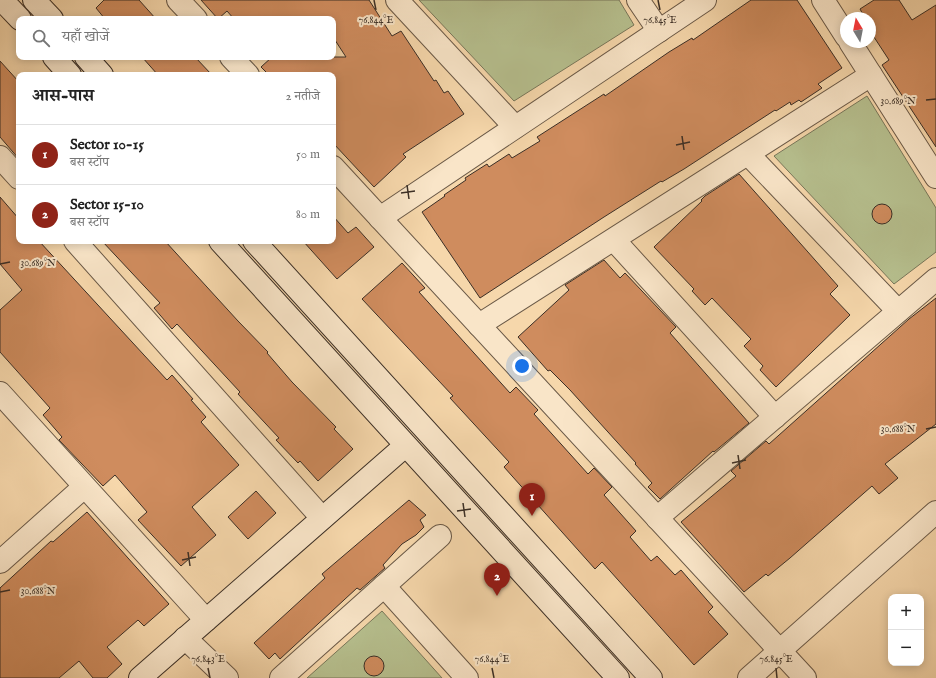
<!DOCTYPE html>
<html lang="hi">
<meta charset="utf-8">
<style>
:root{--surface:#fff;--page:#f2f2f2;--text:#222;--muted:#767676;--line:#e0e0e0;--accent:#8f2418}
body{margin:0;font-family:"IM FELL English","Noto Serif Devanagari",serif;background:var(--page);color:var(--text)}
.controls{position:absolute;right:12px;bottom:12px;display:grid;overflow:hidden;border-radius:8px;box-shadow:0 2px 10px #0003}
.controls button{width:36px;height:36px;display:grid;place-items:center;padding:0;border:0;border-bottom:1px solid var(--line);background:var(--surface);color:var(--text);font:20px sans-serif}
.compass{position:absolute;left:840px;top:12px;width:36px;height:36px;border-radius:50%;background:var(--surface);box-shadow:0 2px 10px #0003;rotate:350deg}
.you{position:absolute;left:522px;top:366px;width:14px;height:14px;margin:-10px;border:3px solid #fff;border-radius:50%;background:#1a73e8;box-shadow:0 0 0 6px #1a73e833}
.badge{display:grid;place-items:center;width:26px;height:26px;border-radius:50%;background:var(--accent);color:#fff;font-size:13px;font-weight:700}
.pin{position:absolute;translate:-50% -33px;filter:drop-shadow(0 1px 2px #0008)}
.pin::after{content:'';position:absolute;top:21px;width:14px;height:12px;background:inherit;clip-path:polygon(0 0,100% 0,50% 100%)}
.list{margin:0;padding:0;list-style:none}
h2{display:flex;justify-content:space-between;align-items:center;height:52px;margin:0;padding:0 16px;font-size:17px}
h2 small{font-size:13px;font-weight:400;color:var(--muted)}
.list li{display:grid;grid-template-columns:26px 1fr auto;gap:12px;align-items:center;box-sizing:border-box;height:60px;padding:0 16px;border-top:1px solid var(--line)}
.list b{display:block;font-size:15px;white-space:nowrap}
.list p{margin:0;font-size:13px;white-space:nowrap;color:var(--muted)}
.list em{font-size:13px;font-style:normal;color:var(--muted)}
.icon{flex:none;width:22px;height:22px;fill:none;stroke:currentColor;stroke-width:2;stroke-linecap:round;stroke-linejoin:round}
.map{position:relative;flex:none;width:936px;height:678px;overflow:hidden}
.search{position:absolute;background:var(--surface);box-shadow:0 2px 10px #0003;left:16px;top:16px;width:320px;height:44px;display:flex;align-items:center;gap:10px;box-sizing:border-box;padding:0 14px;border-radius:8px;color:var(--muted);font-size:15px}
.panel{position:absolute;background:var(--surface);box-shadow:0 2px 10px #0003;left:16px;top:72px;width:320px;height:172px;border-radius:8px}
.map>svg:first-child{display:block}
.green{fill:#b6bf8e;stroke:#78775a}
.building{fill:#cf8c5e;stroke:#3b2f26}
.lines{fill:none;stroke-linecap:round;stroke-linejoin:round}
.street-casing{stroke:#6a5947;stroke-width:24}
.secondary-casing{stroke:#3b2f26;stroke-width:24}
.street{stroke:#f9e5c8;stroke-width:22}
.secondary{stroke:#f9e5c8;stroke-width:22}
.ticks{fill:none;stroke:#3b2f26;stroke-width:1.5}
.ticks-label{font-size:10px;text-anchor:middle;fill:#3b2f26;stroke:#f9e5c8;stroke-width:4;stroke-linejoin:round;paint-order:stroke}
</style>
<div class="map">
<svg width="936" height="678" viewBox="0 0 936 678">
<rect width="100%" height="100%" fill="#f6d7ab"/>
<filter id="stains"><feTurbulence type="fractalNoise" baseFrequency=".005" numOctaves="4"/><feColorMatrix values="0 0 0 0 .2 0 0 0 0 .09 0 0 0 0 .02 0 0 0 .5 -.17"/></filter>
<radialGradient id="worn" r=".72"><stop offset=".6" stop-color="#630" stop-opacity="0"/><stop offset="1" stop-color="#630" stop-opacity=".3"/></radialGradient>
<g class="green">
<path d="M419 0H619L634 25 514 101Z"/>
<path d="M867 96 936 208V252L894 284 774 156Z"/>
<path d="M382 611 442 678H307Z"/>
</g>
<g class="building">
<path d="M104 0H139L156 19H105L96 8Z"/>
<path d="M201 0H369L392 36 401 31 434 81 436 80 444 93 448 91 464 114 403 154 406 157 374 187 333 143V75H269L261 67 272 57H346L333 37V19H234L227 11 218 19Z"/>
<path d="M751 0H797L842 68 818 84 822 88 801 102 799 100 791 105 790 102 776 111 775 110 684 169 662 182 661 181 604 217 480 298 422 212 445 196 444 195 466 180 465 178 487 164 489 167 509 154 512 158 540 141 537 137 604 94 605 96 669 52 692 38 693 40Z"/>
<path d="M874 0H899L912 20 936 5V147L882 65 889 60 872 34 875 33 870 25V18H865L860 9Z"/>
<path d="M142 57H195L212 75H158Z"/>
<path d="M0 61 19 82V159L0 137Z"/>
<path d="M739 174 838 286 830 294 850 315 776 387 760 370 763 366 744 346 751 339 712 298 705 305 692 291 694 289 654 247 702 201 701 200 705 196Z"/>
<path d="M0 197 19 219V241H39L167 380 172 375 193 399 191 400 206 417 201 422 239 465 192 507 216 535 181 566 138 520 147 512 115 475 103 486 59 440 62 437 43 415 50 408 0 352V310L22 290 0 264Z"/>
<circle cx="882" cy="214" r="10"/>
<path d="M333 216 348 233 356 227 374 247 337 279 303 241H333Z"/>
<path d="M102 241H165L238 321 268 352 267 353 292 382 336 427 334 429 353 449 318 481 300 461 298 463 276 440 279 438 238 394 240 392 177 324 172 329 154 308 160 303Z"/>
<path d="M604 260 620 278 625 273 676 327 670 333 749 423 714 452 713 451 660 499 648 487 652 483 635 464 636 463 570 390 550 370 548 371 518 337 569 290 565 285Z"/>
<path d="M402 263 425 288 419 292 510 393 516 387 538 410 534 414 588 474 594 468 612 487 604 495 636 531 630 537 651 561 657 556 675 575 681 570 713 607 708 612 728 634 694 665 602 562 595 569 504 467 509 462 450 398 453 396 362 299Z"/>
<path d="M936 298V424L885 464 898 478 879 494 872 486 790 558 768 576 766 574 744 592 681 522 736 476 731 471 766 441 769 444 909 319Z"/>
<path d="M256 491 276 513 248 539 228 517Z"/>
<path d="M409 500 426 515 420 520 424 527 416 535 402 544 383 565 385 568 360 590 357 588 280 659 275 653 269 659 254 643 325 578 322 574Z"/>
<path d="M87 512 169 604 144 626 138 620 107 647 122 664 107 678H93L79 661 59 678H0V588L51 541 53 542Z"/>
<circle cx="374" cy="666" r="10"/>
</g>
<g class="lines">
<defs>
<g id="street">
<path d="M178 0 196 19"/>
<path d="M397 0 515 127"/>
<path d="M638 0 659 31"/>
<path d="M823 0 846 36"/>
<path d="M850 42 936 177"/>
<path d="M231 57 248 75"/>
<path d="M748 154 898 311"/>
<path d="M0 157 19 178"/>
<path d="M333 167 805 678"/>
<path d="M380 218 705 0"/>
<path d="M614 240 775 417"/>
<path d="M75 241 322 518"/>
<path d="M479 325 871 75"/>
<path d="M0 393 206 620"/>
<path d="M657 518 936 279"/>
<path d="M0 562 84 487"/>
<path d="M384 586 467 678"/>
<path d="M185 638 227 678"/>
<path d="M281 678 440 536"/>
<path d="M749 678 936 512"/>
</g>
<g id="secondary">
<path d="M2 0 20 19"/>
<path d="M34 0 52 19"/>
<path d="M54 57 70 75"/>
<path d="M86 57 102 75"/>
<path d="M220 241 618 678"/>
<path d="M254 241 651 678"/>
<path d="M140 678 405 446"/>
</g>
</defs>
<use href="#street" class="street-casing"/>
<use href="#secondary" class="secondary-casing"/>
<use href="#street" class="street"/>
<use href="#secondary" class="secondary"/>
</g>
<path class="ticks" d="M374 0 376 10M658 0 660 10M926 100 936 99M682 136 684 150M676 145 690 142M407 185 409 199M401 193 415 191M0 264 10 262M926 429 936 427M738 455 740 469M732 463 746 460M463 503 465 517M457 511 471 509M188 552 190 566M182 560 196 557M0 592 10 590M208 668 210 678M492 668 494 678M776 668 777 678"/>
<g class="ticks-label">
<text x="376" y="23">76.844°E</text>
<text x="660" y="23">76.845°E</text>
<text x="898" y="104">30.689°N</text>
<text x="38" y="266">30.689°N</text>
<text x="898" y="432">30.688°N</text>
<text x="38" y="594">30.688°N</text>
<text x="208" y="662">76.843°E</text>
<text x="492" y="662">76.844°E</text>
<text x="776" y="662">76.845°E</text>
</g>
<rect width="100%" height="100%" filter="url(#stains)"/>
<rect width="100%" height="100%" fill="url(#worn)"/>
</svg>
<div class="controls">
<button>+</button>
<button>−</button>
</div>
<svg class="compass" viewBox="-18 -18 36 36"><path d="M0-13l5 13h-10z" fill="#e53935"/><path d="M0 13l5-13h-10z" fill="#767676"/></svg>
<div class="you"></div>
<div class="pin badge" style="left:532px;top:516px">1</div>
<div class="pin badge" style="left:497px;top:596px">2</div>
<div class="search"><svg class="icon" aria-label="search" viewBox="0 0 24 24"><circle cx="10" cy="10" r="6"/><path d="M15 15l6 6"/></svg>यहाँ खोजें</div>
<section class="panel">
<h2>आस-पास<small>2 नतीजे</small></h2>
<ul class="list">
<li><span class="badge">1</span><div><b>Sector 10-15</b><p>बस स्टॉप</p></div><em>50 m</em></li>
<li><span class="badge">2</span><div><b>Sector 15-10</b><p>बस स्टॉप</p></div><em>80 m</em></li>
</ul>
</section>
</div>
